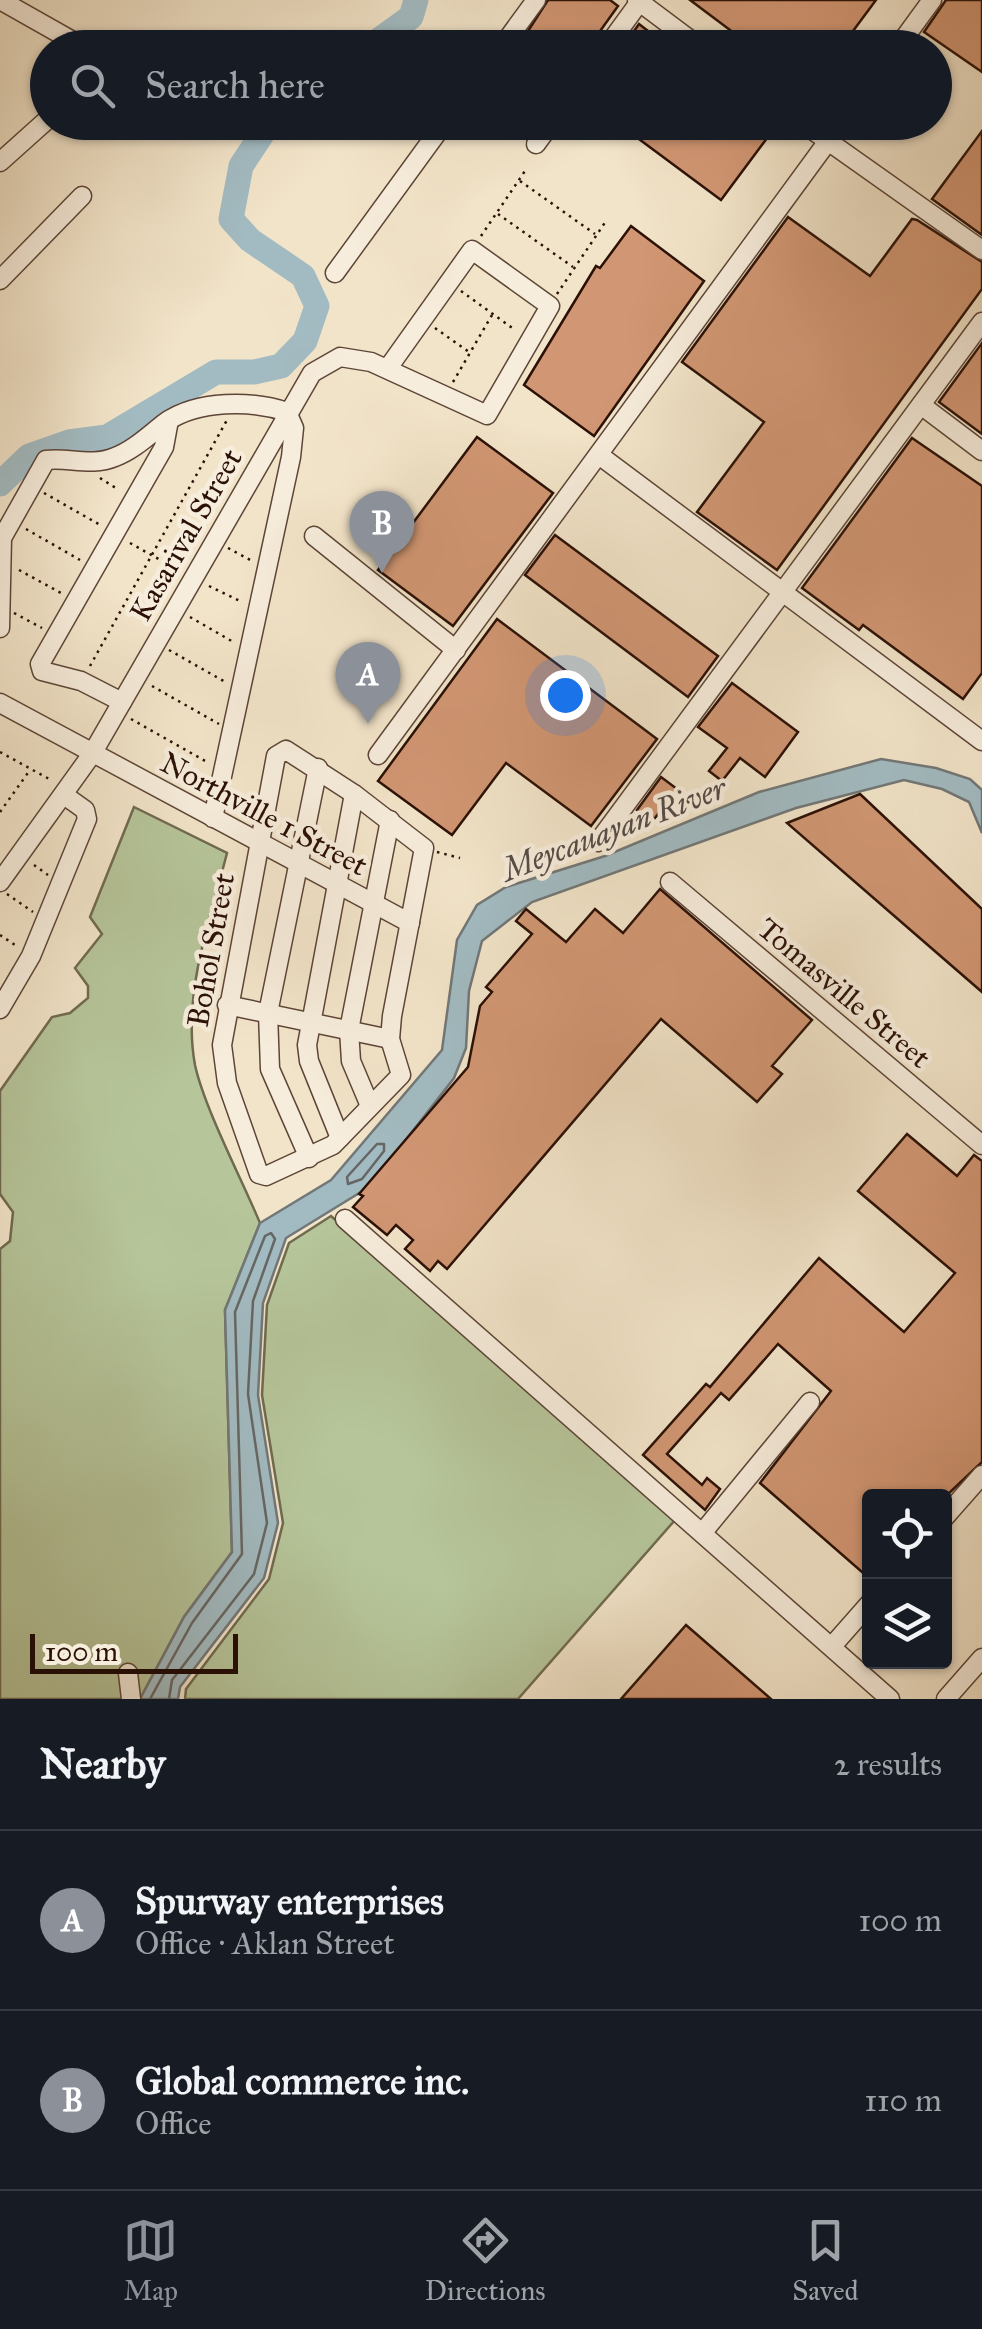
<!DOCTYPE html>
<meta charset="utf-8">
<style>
:root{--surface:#171b24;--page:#20242c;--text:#f1f3f6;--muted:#9ea1a6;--line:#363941;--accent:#8c9099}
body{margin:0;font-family:"IM FELL Great Primer",serif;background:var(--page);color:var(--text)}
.controls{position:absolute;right:30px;bottom:30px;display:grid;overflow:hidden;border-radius:10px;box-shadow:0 2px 8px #0004}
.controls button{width:90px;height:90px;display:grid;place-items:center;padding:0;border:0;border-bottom:2px solid var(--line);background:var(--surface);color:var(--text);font:50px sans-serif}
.scale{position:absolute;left:30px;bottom:25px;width:208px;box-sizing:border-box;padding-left:10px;border:5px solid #2b1006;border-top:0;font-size:28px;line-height:35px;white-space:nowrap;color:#2b1006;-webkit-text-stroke:8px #f7eddc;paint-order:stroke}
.you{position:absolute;left:565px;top:695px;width:35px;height:35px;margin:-25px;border:8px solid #fff;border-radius:50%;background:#1a73e8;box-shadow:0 0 0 15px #1a73e833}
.badge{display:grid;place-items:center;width:65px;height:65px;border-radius:50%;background:var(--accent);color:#fff;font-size:32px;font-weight:700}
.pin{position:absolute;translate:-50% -82px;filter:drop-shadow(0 2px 5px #0008)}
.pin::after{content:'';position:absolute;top:52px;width:35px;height:30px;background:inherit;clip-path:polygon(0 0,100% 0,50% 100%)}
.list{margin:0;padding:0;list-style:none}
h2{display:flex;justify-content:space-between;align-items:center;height:130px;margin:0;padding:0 40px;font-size:42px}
h2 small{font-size:32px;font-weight:400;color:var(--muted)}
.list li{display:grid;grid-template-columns:65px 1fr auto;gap:30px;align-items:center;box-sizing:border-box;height:180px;padding:0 40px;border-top:2px solid var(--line)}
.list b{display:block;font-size:38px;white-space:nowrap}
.list p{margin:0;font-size:32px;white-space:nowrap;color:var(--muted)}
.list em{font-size:32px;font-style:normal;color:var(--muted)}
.icon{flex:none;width:55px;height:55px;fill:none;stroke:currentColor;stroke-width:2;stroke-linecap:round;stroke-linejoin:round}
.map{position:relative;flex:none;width:982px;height:1699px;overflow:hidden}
.search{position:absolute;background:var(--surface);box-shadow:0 2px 8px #0004;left:30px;right:30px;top:30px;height:110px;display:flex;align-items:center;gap:25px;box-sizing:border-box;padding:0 35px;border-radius:55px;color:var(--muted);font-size:38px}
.sheet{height:490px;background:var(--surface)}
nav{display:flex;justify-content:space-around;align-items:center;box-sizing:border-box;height:140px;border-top:2px solid var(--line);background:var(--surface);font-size:28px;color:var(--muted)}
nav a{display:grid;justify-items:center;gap:5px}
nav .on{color:var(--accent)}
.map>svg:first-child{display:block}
.green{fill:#b6c59a;stroke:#706a50;stroke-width:2.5}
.water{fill:#a2bbc2;stroke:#727777;stroke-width:2.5}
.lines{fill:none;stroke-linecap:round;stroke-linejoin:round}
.shore{stroke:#666664;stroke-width:2.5}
.river{stroke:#a2bbc2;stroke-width:25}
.building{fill:#d19673;stroke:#2b1006;stroke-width:2.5}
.minor-casing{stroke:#5d4537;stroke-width:21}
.path{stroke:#2b1006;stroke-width:2.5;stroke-dasharray:2.5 5;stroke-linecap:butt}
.minor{stroke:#f7eddc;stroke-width:18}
.labels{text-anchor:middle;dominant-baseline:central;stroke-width:9;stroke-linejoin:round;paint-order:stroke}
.street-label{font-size:30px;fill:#2b1006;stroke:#f7eddc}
.water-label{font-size:32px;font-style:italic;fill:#554c48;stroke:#f7eddc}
</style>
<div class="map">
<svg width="982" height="1699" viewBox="0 0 982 1699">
<rect width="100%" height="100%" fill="#f2e4c9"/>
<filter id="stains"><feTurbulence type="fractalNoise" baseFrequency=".002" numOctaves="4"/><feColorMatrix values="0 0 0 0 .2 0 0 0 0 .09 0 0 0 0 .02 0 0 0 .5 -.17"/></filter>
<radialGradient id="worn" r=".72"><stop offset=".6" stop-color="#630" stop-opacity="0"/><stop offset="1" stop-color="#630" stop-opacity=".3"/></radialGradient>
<g class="green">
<path d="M134 807 227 853C210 920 182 995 195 1065 204 1107 242 1180 260 1223L225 1310 232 1552 184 1617 140 1699H0V1249L10 1241 13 1212 0 1194V1091L52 1017 70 1013 88 998V986L75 968 102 934 90 917Z"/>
<path d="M331 1216 675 1520 518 1699H185L186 1689 269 1579 283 1523 262 1395 267 1305 289 1243Z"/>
</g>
<path class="water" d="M881 759 936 768 970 779 982 790V833L969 802 942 789 904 780 796 808 532 902 482 941 469 991 466 1048 454 1078 369 1187 286 1238 263 1303 258 1395 278 1523 264 1578 180 1687 178 1699H140L184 1617 232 1552 225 1310 260 1223 331 1180 442 1050 457 940 477 905 506 887 605 856 759 792Z"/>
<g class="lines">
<g class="shore">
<path d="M377 1144H384V1151L362 1179 348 1184 347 1177Z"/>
<path d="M150 1699 192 1623 242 1554 235 1312 265 1236 271 1233 275 1239 253 1301 248 1394 267 1523 254 1574 172 1680 169 1699"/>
</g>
<g class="river">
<path d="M368 48 411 17 416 0"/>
<path d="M0 484 29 456 69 442 107 437 216 372H254L281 366 305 341 317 306 303 276 250 240 231 219 241 166 270 122"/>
</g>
</g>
<g class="building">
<path d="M548 0H610L618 6 588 48H517Z"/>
<path d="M690 0H876L853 31 874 48H754Z"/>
<path d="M946 0H982V72L924 32Z"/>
<path d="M639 24 670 48H622Z"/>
<path d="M616 122H779L721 200Z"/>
<path d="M982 131V235L932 199Z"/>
<path d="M788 217 870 276 912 219 917 220 982 262V289L777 570 697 512 764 422 682 362Z"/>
<path d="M631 226 704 281 594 436 524 385 596 266 600 268Z"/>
<path d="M982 343V434L939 402Z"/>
<path d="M477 437 553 493 453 626 378 570Z"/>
<path d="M912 438 982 486V673L963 699 863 625 859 630 802 588Z"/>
<path d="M555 535 718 656 688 697 525 575Z"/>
<path d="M497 619 657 739 591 826 506 763 452 835 378 781Z"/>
<path d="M732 683 798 732 765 777 740 758 722 781 709 771 727 748 698 727Z"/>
<path d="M661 777 677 789 652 822 637 810Z"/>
<path d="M860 794 982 909V992L787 823Z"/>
<path d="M660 889 812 1020 772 1066 782 1074 757 1102 661 1019 447 1269 438 1261 430 1271 405 1249 413 1240 396 1225 387 1235 353 1207 363 1196 359 1194 468 1067 480 1006 492 992 486 987 532 934 516 921 526 909 566 942 595 909 623 933Z"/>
<path d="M907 1134 957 1176 974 1155 982 1161V1462L946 1496H870V1579L760 1483 831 1391 778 1344 729 1400 721 1393 667 1454 702 1485 707 1478 720 1489 705 1510 643 1455 706 1384 710 1387 819 1258 904 1332 955 1273 858 1191Z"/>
<path d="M686 1625 771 1699H621Z"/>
</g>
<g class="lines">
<defs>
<g id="minor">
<path d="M0 0 85 48"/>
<path d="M637 0 701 48"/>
<path d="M501 48 536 0"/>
<path d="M606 48 641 0"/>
<path d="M897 48 932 0"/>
<path d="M801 122 982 250"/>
<path d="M536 144 552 122"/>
<path d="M0 162 48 119"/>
<path d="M335 273 445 122"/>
<path d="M0 280 82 196"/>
<path d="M921 405 982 451"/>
<path d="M599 455 982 741"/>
<path d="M314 536 456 650"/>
<path d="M0 628 2 538 46 460C69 457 91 467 115 457 134 450 150 434 166 422 198 400 251 400 287 412L294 428 291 457 213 818"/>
<path d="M122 702 81 681 42 671 40 664 164 447 169 420"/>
<path d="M0 703 410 923"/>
<path d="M286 750 354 794 424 848 392 1016 390 1039 401 1075 333 1145 266 1176 259 1174 227 1083 222 1045 276 756Z"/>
<path d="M378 755 842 122"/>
<path d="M598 842 982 322"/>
<path d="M0 882 92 754 312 373 340 357 371 362 487 415 550 306 472 250 388 368"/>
<path d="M670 882 982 1145"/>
<path d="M227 1005 390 1039"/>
<path d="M0 1009 31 956 87 819 85 810 64 795"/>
<path d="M370 1106 351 1061 349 1030 390 820"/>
<path d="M340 1138 309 1061 307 1045 354 794"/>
<path d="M309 1158 270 1069 268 1013 318 768"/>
<path d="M345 1219 890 1699"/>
<path d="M944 1518 982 1475"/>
<path d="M703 1532 810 1402"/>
<path d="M833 1645 870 1603"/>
<path d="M128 1673 131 1699"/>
<path d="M946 1699 982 1658"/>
</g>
</defs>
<use href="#minor" class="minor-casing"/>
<g class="path">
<path d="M520 181 595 234"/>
<path d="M498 214 573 267"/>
<path d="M481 236 527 168"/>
<path d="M461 291 515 330"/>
<path d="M557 294 606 221"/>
<path d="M435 328 469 352"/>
<path d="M453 382 492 315"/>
<path d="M100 478 119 490"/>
<path d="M44 493 102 526"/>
<path d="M26 529 80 560"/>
<path d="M130 543 180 571"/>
<path d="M228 548 252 561"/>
<path d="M19 570 61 593"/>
<path d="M209 586 242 602"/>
<path d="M14 613 42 628"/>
<path d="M190 617 235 643"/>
<path d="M169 650 227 683"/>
<path d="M90 666 227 420"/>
<path d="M152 686 219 724"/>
<path d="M131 719 207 762"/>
<path d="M0 752 51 780"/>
<path d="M0 812 30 770"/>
<path d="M437 852 460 858"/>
<path d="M34 865 48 875"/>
<path d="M7 894 33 912"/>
<path d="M0 935 18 947"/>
</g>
<use href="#minor" class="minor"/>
</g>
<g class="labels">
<g class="street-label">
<text transform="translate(186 535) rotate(-60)">Kasarival Street</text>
<text transform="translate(264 814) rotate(28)">Northville 1 Street</text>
<text transform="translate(211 950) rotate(-80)">Bohol Street</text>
<text transform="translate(844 993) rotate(40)">Tomasville Street</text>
</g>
<g class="water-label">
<text transform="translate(614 829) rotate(-21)">Meycauayan River</text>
</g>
</g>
<rect width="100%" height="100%" filter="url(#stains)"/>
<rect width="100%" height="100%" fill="url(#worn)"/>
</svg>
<div class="controls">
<button><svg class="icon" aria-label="locate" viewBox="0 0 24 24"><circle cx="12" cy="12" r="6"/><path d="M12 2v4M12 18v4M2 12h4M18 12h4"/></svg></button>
<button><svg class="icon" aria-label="layers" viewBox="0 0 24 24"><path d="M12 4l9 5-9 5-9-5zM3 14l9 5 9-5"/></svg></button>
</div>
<div class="scale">100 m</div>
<div class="you"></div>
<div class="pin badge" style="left:368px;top:724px">A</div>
<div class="pin badge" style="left:382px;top:573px">B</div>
<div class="search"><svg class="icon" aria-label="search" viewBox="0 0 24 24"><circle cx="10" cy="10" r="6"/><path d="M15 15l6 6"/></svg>Search here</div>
</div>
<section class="sheet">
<h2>Nearby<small>2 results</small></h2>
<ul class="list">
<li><span class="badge">A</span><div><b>Spurway enterprises</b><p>Office · Aklan Street</p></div><em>100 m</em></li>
<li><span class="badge">B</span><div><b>Global commerce inc.</b><p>Office</p></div><em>110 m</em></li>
</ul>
</section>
<nav>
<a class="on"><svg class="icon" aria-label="map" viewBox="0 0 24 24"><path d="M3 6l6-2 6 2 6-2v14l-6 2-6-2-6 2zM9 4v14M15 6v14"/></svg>Map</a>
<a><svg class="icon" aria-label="directions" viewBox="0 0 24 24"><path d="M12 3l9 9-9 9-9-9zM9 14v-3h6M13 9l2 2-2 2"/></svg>Directions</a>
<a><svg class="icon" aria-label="saved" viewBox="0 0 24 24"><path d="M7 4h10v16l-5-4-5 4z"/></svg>Saved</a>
</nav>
